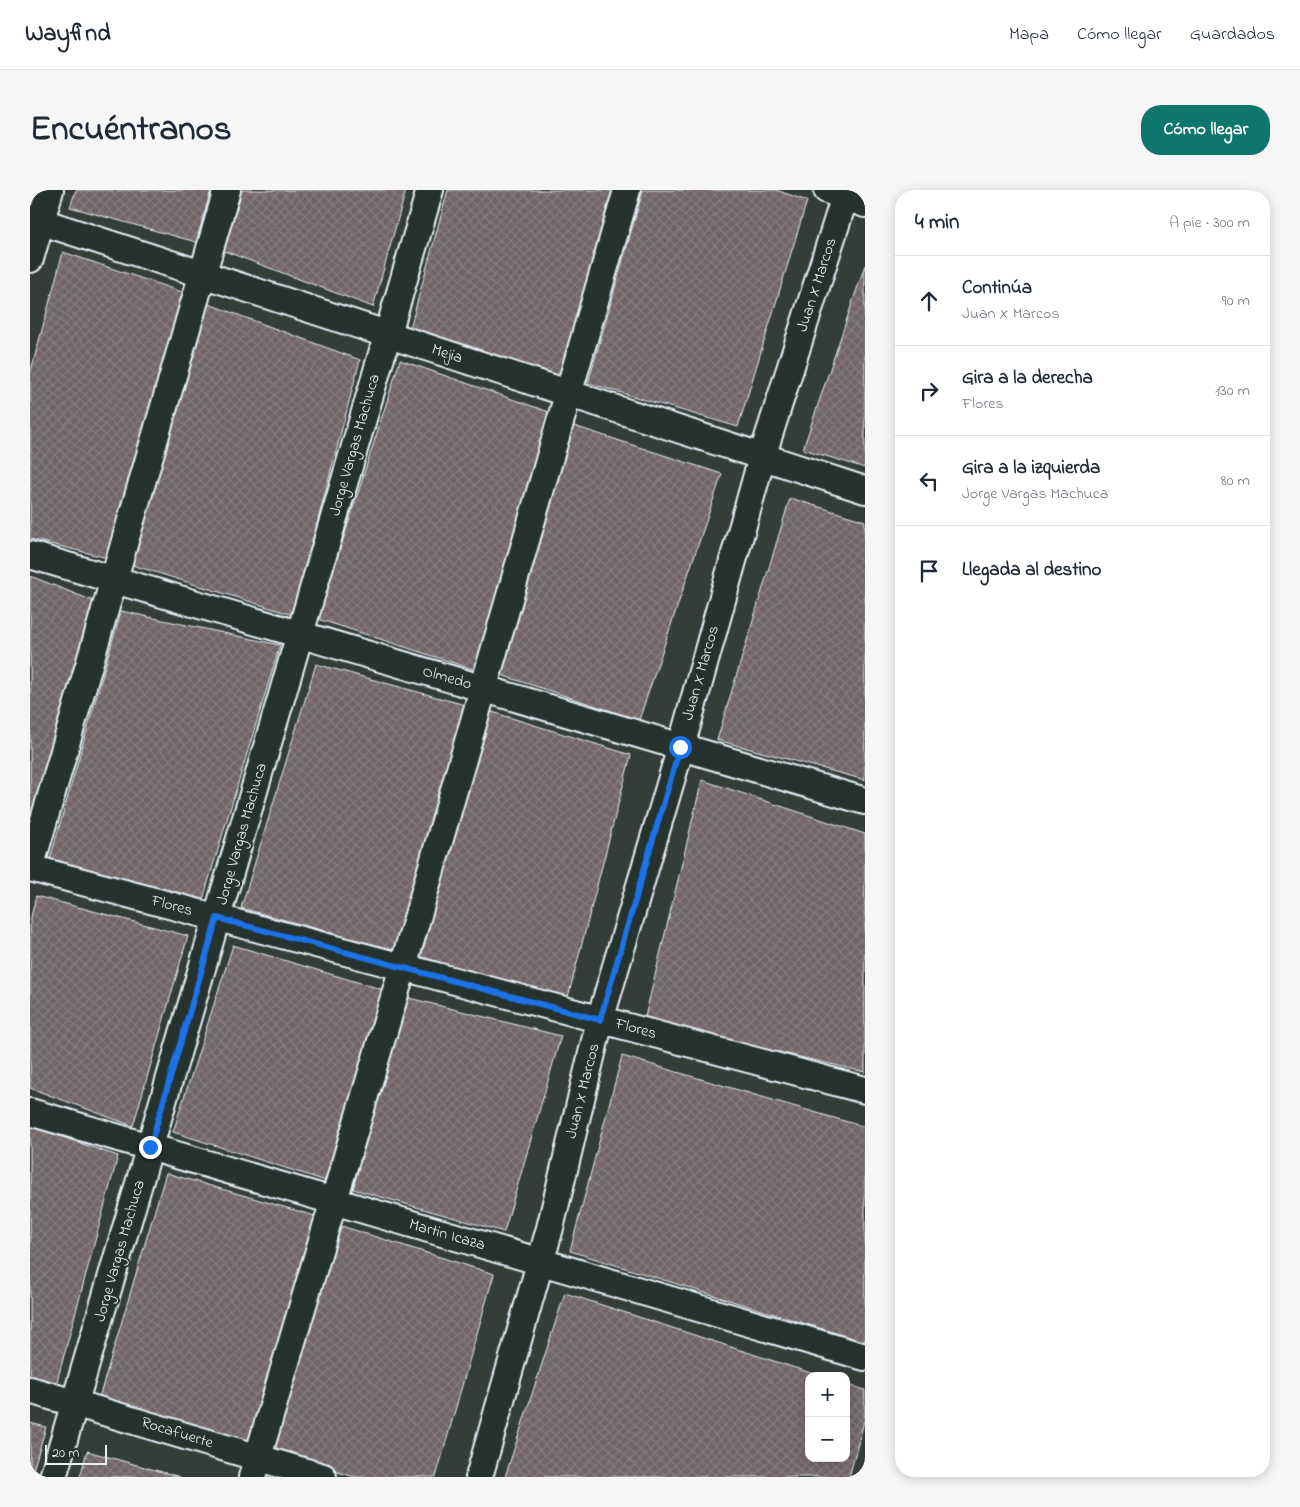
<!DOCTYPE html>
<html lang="es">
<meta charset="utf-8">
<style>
:root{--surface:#fff;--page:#f6f6f7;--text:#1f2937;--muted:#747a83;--line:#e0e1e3;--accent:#0f766e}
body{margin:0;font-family:"Indie Flower",sans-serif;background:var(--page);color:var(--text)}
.controls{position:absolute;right:15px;bottom:15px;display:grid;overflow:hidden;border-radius:10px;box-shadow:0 2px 12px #0003}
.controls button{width:45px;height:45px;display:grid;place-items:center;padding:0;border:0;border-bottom:1px solid var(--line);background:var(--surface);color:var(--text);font:25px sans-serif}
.scale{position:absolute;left:15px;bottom:12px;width:62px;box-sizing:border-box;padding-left:5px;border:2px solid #e8f1f8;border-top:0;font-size:14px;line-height:18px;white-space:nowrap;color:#e8f1f8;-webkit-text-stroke:4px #26332d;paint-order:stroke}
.stop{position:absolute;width:15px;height:15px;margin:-11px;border:4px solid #1a73e8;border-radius:50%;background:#fff}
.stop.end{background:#1a73e8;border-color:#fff;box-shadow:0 1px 5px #0008}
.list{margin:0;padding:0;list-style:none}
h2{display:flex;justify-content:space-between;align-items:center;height:65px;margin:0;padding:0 20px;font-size:21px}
h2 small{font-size:16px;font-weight:400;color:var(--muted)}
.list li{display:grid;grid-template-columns:32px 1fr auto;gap:15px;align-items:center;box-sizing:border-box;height:90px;padding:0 20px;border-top:1px solid var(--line)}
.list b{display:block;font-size:19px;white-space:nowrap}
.list p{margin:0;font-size:16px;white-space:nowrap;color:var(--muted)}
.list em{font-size:16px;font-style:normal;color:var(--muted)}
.icon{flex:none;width:28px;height:28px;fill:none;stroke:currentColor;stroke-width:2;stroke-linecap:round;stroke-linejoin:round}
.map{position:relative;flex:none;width:835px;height:1287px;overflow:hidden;border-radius:20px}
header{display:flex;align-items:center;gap:30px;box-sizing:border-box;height:70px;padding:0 25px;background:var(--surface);border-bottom:1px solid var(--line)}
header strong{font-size:24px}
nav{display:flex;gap:28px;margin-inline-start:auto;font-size:18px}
.intro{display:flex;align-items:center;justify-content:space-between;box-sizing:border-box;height:120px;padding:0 30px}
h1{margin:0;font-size:35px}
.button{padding:12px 22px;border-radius:20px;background:var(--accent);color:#fff;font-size:18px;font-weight:700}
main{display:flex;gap:30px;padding:0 30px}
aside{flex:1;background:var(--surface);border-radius:20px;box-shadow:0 2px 12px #0003}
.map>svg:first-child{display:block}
.building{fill:url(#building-cross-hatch);stroke:#e8f1f8}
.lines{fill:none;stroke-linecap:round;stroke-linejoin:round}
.minor-casing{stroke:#e8f1f8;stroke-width:30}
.minor{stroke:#26332d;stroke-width:26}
.route{stroke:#1a73e8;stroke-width:6}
.labels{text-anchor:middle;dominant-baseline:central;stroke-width:4;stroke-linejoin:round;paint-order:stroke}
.street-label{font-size:16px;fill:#e8f1f8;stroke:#26332d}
</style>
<header>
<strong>Wayfind</strong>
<nav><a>Mapa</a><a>Cómo llegar</a><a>Guardados</a></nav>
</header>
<div class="intro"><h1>Encuéntranos</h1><a class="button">Cómo llegar</a></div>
<main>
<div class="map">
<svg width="835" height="1287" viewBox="0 0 835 1287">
<defs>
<pattern id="building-cross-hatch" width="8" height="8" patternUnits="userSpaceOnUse" patternTransform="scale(1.25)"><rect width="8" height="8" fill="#716568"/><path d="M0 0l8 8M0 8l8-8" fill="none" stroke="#857c7e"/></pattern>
</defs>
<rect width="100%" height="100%" fill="#353d39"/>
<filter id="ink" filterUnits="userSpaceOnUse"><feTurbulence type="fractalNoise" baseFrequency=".02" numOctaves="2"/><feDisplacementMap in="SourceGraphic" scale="10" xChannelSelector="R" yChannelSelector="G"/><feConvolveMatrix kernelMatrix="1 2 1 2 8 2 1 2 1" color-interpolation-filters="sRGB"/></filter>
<g filter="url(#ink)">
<g class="building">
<path d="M46 0H181L166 52 40 17Z"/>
<path d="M206 0H376L343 117 189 59Z"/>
<path d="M418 0H588L535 192 380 138Z"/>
<path d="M613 0H746L777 11 708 237 558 193Z"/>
<path d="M33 62 155 103 78 368 0 349V184Z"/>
<path d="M835 75V278L773 259Z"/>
<path d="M176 113 330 170 263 425 99 374Z"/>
<path d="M370 170 519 222 449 481 288 429Z"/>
<path d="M541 235 692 284 609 530 468 484Z"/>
<path d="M760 308 835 331V590L687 550Z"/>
<path d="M0 386 66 412 0 635Z"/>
<path d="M91 421 250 455 173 709 20 669Z"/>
<path d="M286 474 439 516 368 761 211 718Z"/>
<path d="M459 521 601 565 537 811 389 766Z"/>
<path d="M672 590 835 644V882L614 831Z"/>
<path d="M6 706 158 746 103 936 0 898V731Z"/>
<path d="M203 755 354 800 299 992 143 942Z"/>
<path d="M375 807 531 846 474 1042 323 999Z"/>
<path d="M592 866 835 937V1152L540 1061Z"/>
<path d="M0 936 88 966 26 1195 0 1188Z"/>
<path d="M136 983 285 1026 220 1251 69 1208Z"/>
<path d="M305 1034 464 1084 406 1287H325L241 1263Z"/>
<path d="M535 1103 790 1186H779V1268H816V1194L835 1200V1228L819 1287H475Z"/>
<path d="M0 1233 16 1237 1 1287H0Z"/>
<path d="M57 1261 150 1287H50Z"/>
</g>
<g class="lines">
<defs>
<g id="minor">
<path d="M797 0 835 14"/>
<path d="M0 28 835 300"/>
<path d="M0 69 20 0"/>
<path d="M0 365 835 611"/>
<path d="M0 678 835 900"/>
<path d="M0 678 197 0"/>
<path d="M0 922 835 1167"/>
<path d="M0 1200 293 1287"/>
<path d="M23 1287 400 0"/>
<path d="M222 1287 373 777 597 0"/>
<path d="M449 1287 520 1038 570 830 651 557 732 267 817 0"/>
</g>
</defs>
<use href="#minor" class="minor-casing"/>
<use href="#minor" class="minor"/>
</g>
</g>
<g class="lines" filter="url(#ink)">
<path class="route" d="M120 957 187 728 570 830 650 557"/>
</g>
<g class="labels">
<g class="street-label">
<text transform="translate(787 95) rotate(-72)">Juan X Marcos</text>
<text transform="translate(417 164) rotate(18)">Mejia</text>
<text transform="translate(325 255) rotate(-74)">Jorge Vargas Machuca</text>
<text transform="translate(671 483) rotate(-74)">Juan X Marcos</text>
<text transform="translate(417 488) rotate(16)">Olmedo</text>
<text transform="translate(212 644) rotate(-74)">Jorge Vargas Machuca</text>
<text transform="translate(142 716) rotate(15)">Flores</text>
<text transform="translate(606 839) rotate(15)">Flores</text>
<text transform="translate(553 901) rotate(-76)">Juan X Marcos</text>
<text transform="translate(417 1045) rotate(16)">Martin Icaza</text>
<text transform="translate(90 1061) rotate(-74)">Jorge Vargas Machuca</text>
<text transform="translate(147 1243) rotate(17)">Rocafuerte</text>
</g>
</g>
</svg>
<div class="controls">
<button>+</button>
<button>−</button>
</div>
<div class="scale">20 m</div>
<div class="stop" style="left:650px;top:557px"></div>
<div class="stop end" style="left:120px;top:957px"></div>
</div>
<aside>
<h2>4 min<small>A pie · 300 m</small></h2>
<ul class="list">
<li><svg class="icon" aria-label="ahead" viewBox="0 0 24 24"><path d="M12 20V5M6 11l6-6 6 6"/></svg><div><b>Continúa</b><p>Juan X Marcos</p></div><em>90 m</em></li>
<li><svg class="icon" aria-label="right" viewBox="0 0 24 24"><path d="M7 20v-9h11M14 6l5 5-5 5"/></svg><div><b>Gira a la derecha</b><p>Flores</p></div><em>130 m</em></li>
<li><svg class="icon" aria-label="left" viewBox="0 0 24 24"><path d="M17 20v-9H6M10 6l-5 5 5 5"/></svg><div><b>Gira a la izquierda</b><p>Jorge Vargas Machuca</p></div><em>80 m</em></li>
<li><svg class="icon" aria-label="arrive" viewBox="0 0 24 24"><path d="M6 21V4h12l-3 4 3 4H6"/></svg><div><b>Llegada al destino</b></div></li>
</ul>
</aside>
</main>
